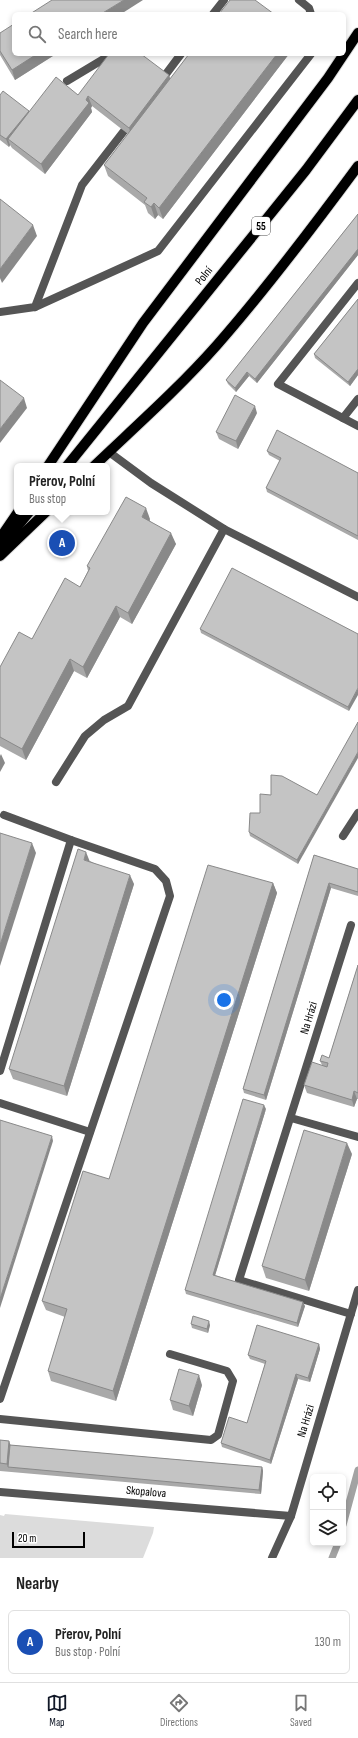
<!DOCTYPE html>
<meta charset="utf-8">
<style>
:root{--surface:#fff;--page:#f6f6f6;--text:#222;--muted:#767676;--line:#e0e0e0;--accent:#111827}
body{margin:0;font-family:"Sofia Sans Condensed",sans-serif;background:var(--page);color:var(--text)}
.controls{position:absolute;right:12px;bottom:12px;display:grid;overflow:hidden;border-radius:6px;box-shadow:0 2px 6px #0003}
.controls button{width:36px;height:36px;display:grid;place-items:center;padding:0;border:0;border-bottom:1px solid var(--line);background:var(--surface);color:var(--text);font:20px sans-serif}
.scale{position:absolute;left:12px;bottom:10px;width:73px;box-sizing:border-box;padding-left:4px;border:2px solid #000;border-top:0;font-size:11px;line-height:14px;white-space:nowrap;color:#000;-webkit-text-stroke:3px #fff;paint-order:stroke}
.you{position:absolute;left:224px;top:1000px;width:14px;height:14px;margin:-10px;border:3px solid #fff;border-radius:50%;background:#1a73e8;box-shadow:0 0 0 6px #1a73e833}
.badge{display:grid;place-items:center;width:26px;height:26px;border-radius:50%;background:var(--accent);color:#fff;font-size:13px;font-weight:700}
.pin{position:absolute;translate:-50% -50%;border:2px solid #fff;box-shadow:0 1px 4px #0006}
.popup{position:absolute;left:14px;top:463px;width:96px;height:52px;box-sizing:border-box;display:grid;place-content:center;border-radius:6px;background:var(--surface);filter:drop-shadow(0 1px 3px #0005);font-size:13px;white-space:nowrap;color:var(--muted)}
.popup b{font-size:15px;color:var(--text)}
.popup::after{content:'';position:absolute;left:50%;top:100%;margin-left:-8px;border:8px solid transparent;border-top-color:var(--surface)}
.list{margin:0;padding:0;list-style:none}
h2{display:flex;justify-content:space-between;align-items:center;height:52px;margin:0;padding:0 16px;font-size:17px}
h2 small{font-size:13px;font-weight:400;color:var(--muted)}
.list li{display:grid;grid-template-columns:26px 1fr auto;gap:12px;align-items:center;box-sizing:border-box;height:64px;margin:0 8px 8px;padding:0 8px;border:1px solid var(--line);border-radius:6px}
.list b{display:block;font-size:15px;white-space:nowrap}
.list p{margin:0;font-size:13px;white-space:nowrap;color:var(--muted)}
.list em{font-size:13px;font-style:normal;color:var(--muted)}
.icon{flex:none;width:22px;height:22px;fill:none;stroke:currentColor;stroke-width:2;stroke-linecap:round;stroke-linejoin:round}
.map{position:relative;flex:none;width:358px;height:1558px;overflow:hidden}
.search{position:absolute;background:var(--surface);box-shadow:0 2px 6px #0003;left:12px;right:12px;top:12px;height:44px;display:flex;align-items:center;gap:10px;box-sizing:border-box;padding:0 14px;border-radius:6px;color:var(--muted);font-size:15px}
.sheet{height:124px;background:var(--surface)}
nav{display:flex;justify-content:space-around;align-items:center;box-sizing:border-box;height:56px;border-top:1px solid var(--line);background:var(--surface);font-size:11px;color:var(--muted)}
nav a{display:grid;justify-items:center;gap:2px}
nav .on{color:var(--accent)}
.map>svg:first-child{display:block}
.green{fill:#dcdcdc}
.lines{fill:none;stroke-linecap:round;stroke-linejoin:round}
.stream{stroke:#a3a3a3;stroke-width:7}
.primary-casing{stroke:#dbdbdb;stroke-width:12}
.lane{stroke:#555;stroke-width:8}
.street{stroke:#555;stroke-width:8}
.primary{stroke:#000;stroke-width:10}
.wall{fill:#a9a9a9}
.shaded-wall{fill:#898989}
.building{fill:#c4c4c4;stroke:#898989}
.labels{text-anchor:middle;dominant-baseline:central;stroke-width:3.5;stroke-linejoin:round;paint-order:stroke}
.shield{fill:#fff;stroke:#4c4c4c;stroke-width:1}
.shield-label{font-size:11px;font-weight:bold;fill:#000}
.street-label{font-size:12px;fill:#000;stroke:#fff}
</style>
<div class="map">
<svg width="358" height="1558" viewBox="0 0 358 1558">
<rect width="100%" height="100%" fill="#fff"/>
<path class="green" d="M5 1514 154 1527 153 1533 143 1558H0V1515L4 1516Z"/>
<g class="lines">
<g class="stream">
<path d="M343 1525 358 1470"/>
<path d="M332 1558 338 1543"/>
</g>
<defs>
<g id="primary">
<path d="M48 466 143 323 328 78 358 33"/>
<path d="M67 466 306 170 358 100"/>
<path d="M94 466C136 426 179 388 217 345 267 288 313 227 358 166"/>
<path d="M1 537 18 512"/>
<path d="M0 548 29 512"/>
<path d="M0 556 46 512"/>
</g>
</defs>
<use href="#primary" class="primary-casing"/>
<g class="lane">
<path d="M299 0 309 8 311 14"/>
<path d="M213 14 224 0"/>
<path d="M163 78 181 54"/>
<path d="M67 81 112 54"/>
<path d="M358 283 278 384 358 426"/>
<path d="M35 307 158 251 311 54"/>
<path d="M0 312 35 307 82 185 124 131"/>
<path d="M343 418 358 399"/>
<path d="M109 452 151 483 224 529"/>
<path d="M56 782 85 736 104 720 128 706 224 529 358 597"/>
<path d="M4 815 71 840"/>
<path d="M343 836 358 813"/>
<path d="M0 1071 71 840 155 869 166 881 170 896 0 1399"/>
<path d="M0 1103 90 1132"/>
<path d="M0 1419 211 1440 218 1435 233 1381 227 1371 170 1354"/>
<path d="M0 1492 291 1516"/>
</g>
<g class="street">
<path d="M351 925 239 1280 351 1314"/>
<path d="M291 1118 358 1137"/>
<path d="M272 1558 291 1516 358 1290"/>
</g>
<use href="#primary" class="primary"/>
</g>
<g class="wall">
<path d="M0 33 14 54H56L15 80 0 55Z"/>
<path d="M189 54H289L163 219 158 215 155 219 148 213 145 205 108 176 104 165 128 134 92 106 91 108 92 112 45 174 12 148 10 145 9 147 0 140V95L29 112 78 95 169 75 170 79Z"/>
<path d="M358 214V255L257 383 249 376 236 392 228 384 226 380Z"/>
<path d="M358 299V375L350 386 315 358 314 354Z"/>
<path d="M257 413 238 449 219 439 216 432Z"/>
<path d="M267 451 358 473V540L267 492 266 488 280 461 269 455Z"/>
<path d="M150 519V521L176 544 132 624 120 617 87 678 74 671 26 760 0 746V667L32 639 80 587 88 571 87 566Z"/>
<path d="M200 629 358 634 349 711 201 633Z"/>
<path d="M317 795 298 864 250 836 249 832 260 813Z"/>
<path d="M314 855 358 869V896L331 888 266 1100 244 1093 243 1089Z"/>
<path d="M90 861 134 884 67 1096 13 1079 9 1069Z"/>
<path d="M273 883 277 893 116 1401 51 1381 48 1371 65 1317 46 1310 42 1301 109 1179Z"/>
<path d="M358 965V1099H357L354 1107 307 1093 304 1085 322 1065 320 1061 329 1058Z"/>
<path d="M266 1109 215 1275 305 1306 298 1327 186 1294 185 1290Z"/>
<path d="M352 1154 309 1291 266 1278 262 1266Z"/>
<path d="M191 1324 210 1325 208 1333 192 1328Z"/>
<path d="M319 1344 320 1349 310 1382 298 1379 271 1464 222 1447 221 1443 247 1423 265 1364 250 1359 248 1355Z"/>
<path d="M202 1385 193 1416 173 1410 170 1400Z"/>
<path d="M0 1440 9 1441 10 1445 262 1467 263 1471 261 1494 0 1471Z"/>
</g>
<g class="shaded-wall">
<path d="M124 0H143L121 14H101Z"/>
<path d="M37 54H56L15 80 12 70Z"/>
<path d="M277 54H289L163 219 159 208Z"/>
<path d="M169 75 172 85 132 138 129 128Z"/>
<path d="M88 96 92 106 91 108 92 112 45 174 41 164Z"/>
<path d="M29 111 31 118 8 139 10 145 9 147 6 139Z"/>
<path d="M154 203 158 215 155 219 151 207Z"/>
<path d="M33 225 37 236 2 283 0 278V269Z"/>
<path d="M358 249V255L257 383 255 379Z"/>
<path d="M358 369V375L350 386 348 382Z"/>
<path d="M247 372 249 376 236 392 235 388Z"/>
<path d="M24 398 27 408 0 443V429Z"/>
<path d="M255 406 257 413 238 449 236 441Z"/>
<path d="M146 508 150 519 146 528 142 517Z"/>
<path d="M171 533 176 544 132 624 128 613Z"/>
<path d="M116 606 120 617 87 678 83 667Z"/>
<path d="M70 659 74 671 26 760 22 749Z"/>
<path d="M358 688V695L349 711 348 707Z"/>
<path d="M358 752V758L298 864 297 860Z"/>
<path d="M1 754 5 763 0 772V756Z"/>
<path d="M32 843 36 853 0 966V945Z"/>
<path d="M86 852 90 862 84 860Z"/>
<path d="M130 875 134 884 67 1096 64 1086Z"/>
<path d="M273 883 277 893 116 1401 113 1391Z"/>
<path d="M329 883 331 888 266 1100 264 1095Z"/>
<path d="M354 1091 357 1099 354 1107 352 1100Z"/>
<path d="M264 1105 266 1109 214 1279 213 1275Z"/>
<path d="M52 1136 53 1141 0 1308V1299Z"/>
<path d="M347 1143 352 1154 309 1291 305 1280Z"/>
<path d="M303 1302 305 1306 298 1327 297 1323Z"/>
<path d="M209 1321 210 1325 208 1333 207 1329Z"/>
<path d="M319 1344 320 1349 310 1382 308 1378Z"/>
<path d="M296 1374 298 1379 271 1464 270 1460Z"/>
<path d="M199 1375 202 1385 193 1416 189 1406Z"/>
<path d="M9 1441 12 1449 8 1467 7 1464Z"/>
<path d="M262 1467 263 1471 261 1494 259 1490Z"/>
</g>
<g class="building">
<path d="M52 0H124L101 14H30Z"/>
<path d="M230 0H255L274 14H219Z"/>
<path d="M14 24V54H37L12 70 0 51V33Z"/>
<path d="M109 54H141L169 75 129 128 88 96 86 100 89 103 41 164 8 139 56 77 78 95Z"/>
<path d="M189 54H277L159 208 154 203 151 207 144 202 147 198 104 165Z"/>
<path d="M3 91 29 111 6 139 0 135V95Z"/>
<path d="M0 199 33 225 0 269Z"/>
<path d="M358 214V249L255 379 247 372 235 388 226 380Z"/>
<path d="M358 299V369L348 382 314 354Z"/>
<path d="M0 380 24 398 0 429Z"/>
<path d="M235 395 255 406 236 441 216 432Z"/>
<path d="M277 430 358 473V536L266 488 281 458 267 451Z"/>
<path d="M126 497 146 508 142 517 171 533 128 613 116 606 83 667 70 659 22 749 0 737V667L19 632 32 639 65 578 80 587 90 568 87 566Z"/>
<path d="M232 568 358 634V688L348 707 200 629Z"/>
<path d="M358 722V752L297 860 249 832 250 813H260V794L271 795V775L282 776 317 795Z"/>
<path d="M0 833 32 843 0 945Z"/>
<path d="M78 849 86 852 84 860 130 875 64 1086 9 1069Z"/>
<path d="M314 855 358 869V892L329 883 264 1095 243 1089Z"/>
<path d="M208 865 273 883 113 1391 48 1371 67 1309 42 1301 83 1171 109 1179Z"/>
<path d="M358 965V1093L354 1091 352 1100 304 1085 312 1062 327 1067 328 1063 320 1061 322 1055 329 1058Z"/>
<path d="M243 1099 264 1105 213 1275 303 1302 297 1323 185 1290Z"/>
<path d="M0 1120 52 1136 0 1299Z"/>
<path d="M304 1130 347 1143 305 1280 262 1266Z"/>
<path d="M193 1316 209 1321 207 1329 191 1324Z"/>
<path d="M257 1325 319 1344 308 1378 296 1374 270 1460 221 1443 229 1417 247 1423 266 1361 248 1355Z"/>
<path d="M179 1369 199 1375 189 1406 170 1400Z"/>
<path d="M0 1440 9 1441 7 1464 0 1463Z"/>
<path d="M10 1445 262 1467 259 1490 8 1467Z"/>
</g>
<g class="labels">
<rect class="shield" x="252" y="217" width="18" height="18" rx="3"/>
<g class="shield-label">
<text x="261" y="226">55</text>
</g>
<g class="street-label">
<text transform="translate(204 276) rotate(-51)">Polní</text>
<text transform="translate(309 1018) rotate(-73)">Na Hrázi</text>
<text transform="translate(306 1421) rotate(-73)">Na Hrázi</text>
<text transform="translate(146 1492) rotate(5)">Skopalova</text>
</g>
</g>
</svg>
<div class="controls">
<button><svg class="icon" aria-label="locate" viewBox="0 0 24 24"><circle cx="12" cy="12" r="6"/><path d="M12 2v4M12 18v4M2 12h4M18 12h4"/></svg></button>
<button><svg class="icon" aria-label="layers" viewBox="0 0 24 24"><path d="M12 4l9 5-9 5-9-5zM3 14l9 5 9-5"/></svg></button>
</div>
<div class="scale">20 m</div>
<div class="you"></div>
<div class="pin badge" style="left:62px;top:543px;background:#1a4fb4">A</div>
<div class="popup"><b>Přerov, Polní</b>Bus stop</div>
<div class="search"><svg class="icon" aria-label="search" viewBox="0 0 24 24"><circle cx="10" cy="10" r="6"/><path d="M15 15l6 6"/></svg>Search here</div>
</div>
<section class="sheet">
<h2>Nearby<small></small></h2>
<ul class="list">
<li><span class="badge" style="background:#1a4fb4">A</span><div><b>Přerov, Polní</b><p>Bus stop · Polní</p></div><em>130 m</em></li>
</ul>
</section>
<nav>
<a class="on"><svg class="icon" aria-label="map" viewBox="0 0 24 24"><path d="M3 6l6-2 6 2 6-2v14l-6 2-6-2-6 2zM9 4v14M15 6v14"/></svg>Map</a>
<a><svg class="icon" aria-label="directions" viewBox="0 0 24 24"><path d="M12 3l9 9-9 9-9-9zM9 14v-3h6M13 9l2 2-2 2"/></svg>Directions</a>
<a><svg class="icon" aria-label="saved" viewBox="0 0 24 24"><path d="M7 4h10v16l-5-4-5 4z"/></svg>Saved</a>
</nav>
